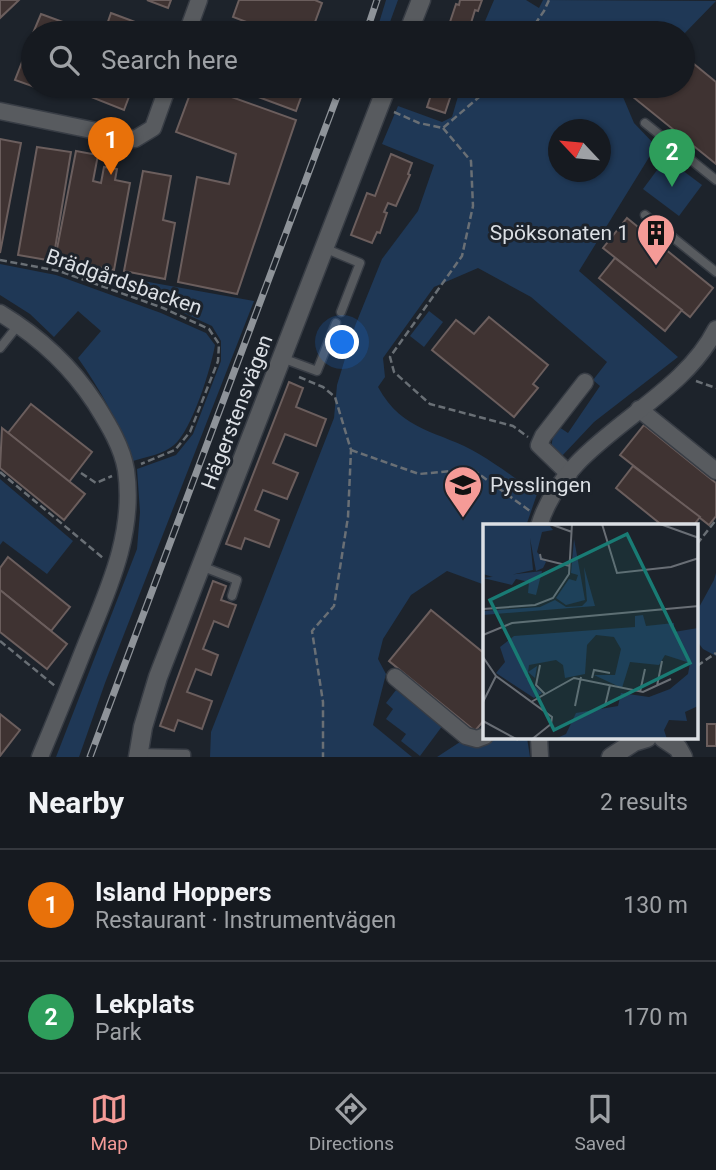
<!DOCTYPE html>
<meta charset="utf-8">
<style>
:root{--surface:#161a20;--page:#23272d;--text:#f1f3f6;--muted:#9ea1a5;--line:#35383e;--accent:#f59b97}
body{margin:0;font-family:Roboto,sans-serif;background:var(--page);color:var(--text)}
.compass{position:absolute;left:548px;top:119px;width:63px;height:63px;border-radius:50%;background:var(--surface);box-shadow:0 2px 5px #0004;rotate:296deg}
.you{position:absolute;left:343px;top:343px;width:24px;height:24px;margin:-18px;border:5px solid #fff;border-radius:50%;background:#1a73e8;box-shadow:0 0 0 10px #1a73e833}
.badge{display:grid;place-items:center;width:46px;height:46px;border-radius:50%;background:var(--accent);color:#fff;font-size:23px;font-weight:700}
.pin{position:absolute;translate:-50% -58px;filter:drop-shadow(0 2px 4px #0008)}
.pin::after{content:'';position:absolute;top:37px;width:24px;height:21px;background:inherit;clip-path:polygon(0 0,100% 0,50% 100%)}
.list{margin:0;padding:0;list-style:none}
h2{display:flex;justify-content:space-between;align-items:center;height:91px;margin:0;padding:0 28px;font-size:30px}
h2 small{font-size:23px;font-weight:400;color:var(--muted)}
.list li{display:grid;grid-template-columns:46px 1fr auto;gap:21px;align-items:center;box-sizing:border-box;height:112px;padding:0 28px;border-top:2px solid var(--line)}
.list b{display:block;font-size:26px;white-space:nowrap}
.list p{margin:0;font-size:23px;white-space:nowrap;color:var(--muted)}
.list em{font-size:23px;font-style:normal;color:var(--muted)}
.icon{flex:none;width:38px;height:38px;fill:none;stroke:currentColor;stroke-width:2;stroke-linecap:round;stroke-linejoin:round}
.map{position:relative;flex:none;width:716px;height:757px;overflow:hidden}
.search{position:absolute;background:var(--surface);box-shadow:0 2px 5px #0004;left:21px;right:21px;top:21px;height:77px;display:flex;align-items:center;gap:18px;box-sizing:border-box;padding:0 24px;border-radius:38px;color:var(--muted);font-size:26px}
.sheet{height:315px;background:var(--surface)}
nav{display:flex;justify-content:space-around;align-items:center;box-sizing:border-box;height:98px;border-top:2px solid var(--line);background:var(--surface);font-size:19px;color:var(--muted)}
nav a{display:grid;justify-items:center;gap:4px}
nav .on{color:var(--accent)}
.map>svg:first-child{display:block}
.green{fill:#1f3856;fill-rule:evenodd}
.building{fill:#3f3332;stroke:#6b5e5d;stroke-width:2}
.lines{fill:none;stroke-linecap:round;stroke-linejoin:round}
.service-casing{stroke:#383d45;stroke-width:11}
.minor-casing{stroke:#383d45;stroke-width:19}
.tertiary-casing{stroke:#383d45;stroke-width:21}
.path{stroke:#696f75;stroke-width:2.5;stroke-dasharray:7 3.5;stroke-linecap:butt}
.service{stroke:#585b5f;stroke-width:8}
.minor{stroke:#585b5f;stroke-width:16}
.tertiary{stroke:#585b5f;stroke-width:18}
.rail-casing{stroke:#8e9399;stroke-width:7}
.rail{stroke:#1d232b;stroke-width:4.5;stroke-dasharray:13;stroke-linecap:butt}
.labels{text-anchor:middle;dominant-baseline:central;stroke-width:6;stroke-linejoin:round;paint-order:stroke}
.poi-label{font-size:21px;fill:#dbdfe4;stroke:#1d232b;text-anchor:end}
.street-label{font-size:21px;fill:#dbdfe4;stroke:#1d232b}
.inset-road{fill:none;stroke:#696e75;stroke-width:2}
.view{fill:#197b74;fill-opacity:0.15;stroke:#197b74;stroke-width:3.5}
.inset-edge{fill:none;stroke:#dbdfe4;stroke-width:3.5}
</style>
<div class="map">
<svg width="716" height="757" viewBox="0 0 716 757">
<rect width="100%" height="100%" fill="#1d232b"/>
<g class="green">
<path d="M386 0H398L386 33H376Z"/>
<path d="M494 0H526L539 8 543 0 716 1 683 35V33H480Z"/>
<path d="M461 86H634L623 97 634 123 656 146 579 271 678 357 594 422 561 457 551 448 553 436 559 427 568 433 600 386 593 380 607 362 531 297 478 268 434 287 383 358 385 377 378 387C403 433 439 430 479 454 499 466 518 480 537 494L526 526H485V585L447 571 411 595 383 639 378 659 386 674 373 725 412 757H210L211 732 334 418 337 385 355 326 382 259 418 211 434 165 382 144 398 106 442 122 452 117ZM558 130H600V172H558Z"/>
<path d="M666 158 702 185 679 216 643 189Z"/>
<path d="M0 264 56 275 161 313 206 333 215 345C211 368 192 430 174 445 164 454 146 457 133 461 119 423 101 391 78 358L101 331 78 311 54 337 30 314 0 295Z"/>
<path d="M54 265 254 301 105 683 79 757H56L137 549 140 512 137 469 176 455 193 434 221 361V341L212 326 164 304Z"/>
<path d="M429 311 443 322 424 347 410 336Z"/>
<path d="M0 479 73 541 47 574 3 541 0 545Z"/>
<path d="M716 573V656L703 649 697 641V611L714 580Z"/>
<path d="M396 690 443 725 420 756 401 741 406 734 386 719 393 709 386 703Z"/>
<path d="M496 738H527L530 757H437L463 740 476 745Z"/>
</g>
<g class="building">
<path d="M0 0H19L0 18Z"/>
<path d="M147 0H171L168 8Z"/>
<path d="M239 0H315L322 3 311 33H276L233 17Z"/>
<path d="M460 0H482L478 11 475 10 468 33 447 31 456 4 459 5Z"/>
<path d="M111 13 154 29 152 33H104Z"/>
<path d="M41 14 82 29 80 33H33Z"/>
<path d="M33 34V86H60L57 95 15 80Z"/>
<path d="M683 55 716 82V164L633 97 643 86H683Z"/>
<path d="M83 86H133L124 110 81 93Z"/>
<path d="M193 86H213L212 90 296 120 237 294 178 282 197 177 229 184 236 154 176 132Z"/>
<path d="M235 86H305L296 111 234 88Z"/>
<path d="M434 86H454L445 113 427 107Z"/>
<path d="M0 139 21 143 0 253Z"/>
<path d="M37 147 71 152 53 261 18 255Z"/>
<path d="M76 151 98 155 93 181 101 183 104 167 117 169 115 180 130 183 114 270 55 259Z"/>
<path d="M391 154 412 163 408 174 410 175 396 206 388 203 384 212 387 213 380 233 377 232 372 243 351 235 367 193 375 196Z"/>
<path d="M143 171 171 176 163 220 175 223 165 279 124 271Z"/>
<path d="M627 218 713 288 690 317 603 248Z"/>
<path d="M615 258 682 310 665 331 599 278Z"/>
<path d="M489 317 548 365 533 384 538 388 514 417 432 350 456 320 474 334Z"/>
<path d="M289 382 303 388 296 407 326 419 316 446 285 434 273 463 298 473 287 499 263 490 255 510 279 520 269 547 245 538 241 549 226 544Z"/>
<path d="M31 404 92 452 69 482 8 433Z"/>
<path d="M644 425 716 483V516L709 525 620 455Z"/>
<path d="M2 428 85 494 64 520 0 468Z"/>
<path d="M633 466 700 517 693 526H663L616 488Z"/>
<path d="M8 557 70 607 51 631 0 590V568Z"/>
<path d="M213 581 226 586 221 600 236 605 228 627 214 621 203 649 218 655 211 675 196 669 187 692 212 701 202 729 178 720 174 731 160 726Z"/>
<path d="M0 590 67 644 47 669 0 632Z"/>
<path d="M431 610 485 654V719L475 731 389 661Z"/>
<path d="M0 714 20 730 0 756Z"/>
<rect x="707" y="724" width="9" height="22"/>
</g>
<g class="lines">
<defs>
<g id="service">
<path d="M645 123 716 180"/>
<path d="M645 215 716 272"/>
<path d="M324 248 360 263 341 312"/>
<path d="M0 348 19 324"/>
<path d="M282 358 317 371 336 323"/>
<path d="M201 566 237 580 232 596"/>
<path d="M139 753 186 754V757"/>
</g>
<g id="minor">
<path d="M187 33 199 0"/>
<path d="M0 111 135 139 153 128 168 86"/>
<path d="M0 313C38 336 71 366 95 403 108 424 122 446 126 470 135 532 109 588 86 644 71 682 56 719 40 757"/>
<path d="M639 409 716 471"/>
<path d="M569 474 539 445 543 436 585 382"/>
<path d="M539 526C566 436 676 408 716 329"/>
<path d="M395 677 466 736 477 739 485 736"/>
<path d="M539 738 540 757"/>
</g>
<g id="tertiary">
<path d="M408 33 421 0"/>
<path d="M663 738 678 748 683 757"/>
<path d="M138 757 143 727 158 677 387 86"/>
<path d="M611 757 634 742 647 738"/>
</g>
</defs>
<use href="#service" class="service-casing"/>
<use href="#minor" class="minor-casing"/>
<use href="#tertiary" class="tertiary-casing"/>
<g class="path">
<path d="M529 33 544 11 549 0"/>
<path d="M394 112 419 123 443 128 492 86"/>
<path d="M443 128 471 161 473 206 462 256 390 357 394 372 430 404 513 426 528 437"/>
<path d="M0 260 59 271 163 308 209 329 219 344 218 361 190 432 175 450 141 464"/>
<path d="M299 377 323 387 335 397 351 450 348 517 334 606 312 631 323 702V757"/>
<path d="M696 381 716 388"/>
<path d="M351 450 419 474 472 469 530 511"/>
<path d="M0 472 103 558"/>
<path d="M81 473 96 483 112 476"/>
<path d="M697 544 716 520"/>
<path d="M0 641 55 686"/>
<path d="M697 666 716 653"/>
</g>
<use href="#service" class="service"/>
<use href="#minor" class="minor"/>
<use href="#tertiary" class="tertiary"/>
<defs>
<g id="rail">
<path d="M366 33 377 0"/>
<path d="M90 757 341 86"/>
</g>
</defs>
<use href="#rail" class="rail-casing"/>
<use href="#rail" class="rail"/>
</g>
<defs>
<symbol id="building-pin" viewBox="-11 -11 22 30"><path d="M0 17L-7.5 6A9.5 9.5 0 1 1 7.5 6Z" fill="#f59b97" stroke="#1d232b"/><path d="M-4-6H4V6H1V3H-1V6H-4ZM-2.5-4.3h1.7v1.8h-1.7ZM.8-4.3h1.7v1.8H.8ZM-2.5-1h1.7V.8h-1.7ZM.8-1h1.7V.8H.8Z" fill="#111"/></symbol>
<symbol id="school-pin" viewBox="-11 -11 22 30"><path d="M0 17L-7.5 6A9.5 9.5 0 1 1 7.5 6Z" fill="#f59b97" stroke="#1d232b"/><path d="M0-5L7-2L0 1L-7-2ZM-4 1L0 2.5L4 1V4Q0 6-4 4Z" fill="#111"/></symbol>
</defs>
<g fill-rule="evenodd">
<use href="#building-pin" x="634" y="211" width="44" height="60"/>
<use href="#school-pin" x="441" y="463" width="44" height="60"/>
</g>
<g class="labels">
<g class="poi-label">
<text x="629" y="233">Spöksonaten 1</text>
<text x="490" y="485" text-anchor="start">Pysslingen</text>
</g>
<g class="street-label">
<text transform="translate(124 282) rotate(19)">Brädgårdsbacken</text>
<text transform="translate(237 412) rotate(-69)">Hägerstensvägen</text>
</g>
</g>
<g transform="translate(483 524)">
<rect width="215" height="215" fill="#1d232b"/>
<path d="M0 0 67 2 70 6 59 8 54 28 63 38 60 44 53 47 47 14 50 46 13 54 0 50ZM91 15 102 76 83 81 73 74 86 55 93 57 95 51 88 49ZM101 43 112 82 0 91V87L57 83 72 76 83 83 99 82 104 77ZM59 47 53 71 45 69 46 58 33 55 29 61 0 54ZM160 91 163 102 191 99V108L215 104V182L202 188 204 197 186 196 181 206 184 215H72L83 210 93 189 135 182 138 169 166 173 187 165 205 150 207 139 182 131 176 141 147 138 139 164 111 151H132L138 125 131 113 113 111 104 121 102 150 82 154 80 141 73 136 46 141 45 148 54 142 52 154 45 148 43 154 59 169 51 174 13 149 22 138 17 123 31 112 152 103V92Z" fill="#1f3856"/>
<path class="inset-road" d="M67 0 89 8M119 0 134 49 188 43 216 34M177 0 216 14M57 30 58 35 87 42M0 85 52 81 70 74 86 50 89 0M0 111 29 99 216 82M0 133 13 152 69 193 68 200 48 216M57 141 53 161 62 170M109 154 111 146 127 149M174 162 179 137M157 168 162 145M0 178 13 152M48 178 91 154 160 168 188 155M92 182 98 153M122 182 127 161M0 197 35 216"/>
<path class="view" d="M144 10 207 139 71 206 7 76Z"/>
<rect width="215" height="215" class="inset-edge"/>
</g>
</svg>
<svg class="compass" viewBox="-18 -18 36 36"><path d="M0-13l5 13h-10z" fill="#e53935"/><path d="M0 13l5-13h-10z" fill="#9ea1a5"/></svg>
<div class="you"></div>
<div class="pin badge" style="left:111px;top:175px;background:#e8710a">1</div>
<div class="pin badge" style="left:672px;top:187px;background:#2e9e5b">2</div>
<div class="search"><svg class="icon" aria-label="search" viewBox="0 0 24 24"><circle cx="10" cy="10" r="6"/><path d="M15 15l6 6"/></svg>Search here</div>
</div>
<section class="sheet">
<h2>Nearby<small>2 results</small></h2>
<ul class="list">
<li><span class="badge" style="background:#e8710a">1</span><div><b>Island Hoppers</b><p>Restaurant · Instrumentvägen</p></div><em>130 m</em></li>
<li><span class="badge" style="background:#2e9e5b">2</span><div><b>Lekplats</b><p>Park</p></div><em>170 m</em></li>
</ul>
</section>
<nav>
<a class="on"><svg class="icon" aria-label="map" viewBox="0 0 24 24"><path d="M3 6l6-2 6 2 6-2v14l-6 2-6-2-6 2zM9 4v14M15 6v14"/></svg>Map</a>
<a><svg class="icon" aria-label="directions" viewBox="0 0 24 24"><path d="M12 3l9 9-9 9-9-9zM9 14v-3h6M13 9l2 2-2 2"/></svg>Directions</a>
<a><svg class="icon" aria-label="saved" viewBox="0 0 24 24"><path d="M7 4h10v16l-5-4-5 4z"/></svg>Saved</a>
</nav>
